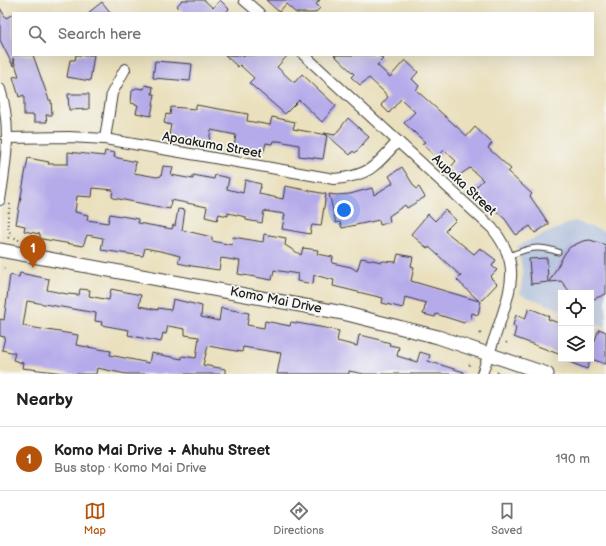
<!DOCTYPE html>
<meta charset="utf-8">
<style>
:root{--surface:#fff;--page:#f6f6f6;--text:#222;--muted:#767676;--line:#e0e0e0;--accent:#b45309}
body{margin:0;font-family:"Balsamiq Sans",sans-serif;background:var(--page);color:var(--text)}
.controls{position:absolute;right:12px;bottom:12px;display:grid;overflow:hidden;border-radius:0px;box-shadow:0 4px 16px #0002}
.controls button{width:36px;height:36px;display:grid;place-items:center;padding:0;border:0;border-bottom:1px solid var(--line);background:var(--surface);color:var(--text);font:20px sans-serif}
.you{position:absolute;left:344px;top:210px;width:14px;height:14px;margin:-10px;border:3px solid #fff;border-radius:50%;background:#1a73e8;box-shadow:0 0 0 6px #1a73e833}
.badge{display:grid;place-items:center;width:26px;height:26px;border-radius:50%;background:var(--accent);color:#fff;font-size:13px;font-weight:700}
.pin{position:absolute;translate:-50% -33px;filter:drop-shadow(0 1px 2px #0008)}
.pin::after{content:'';position:absolute;top:21px;width:14px;height:12px;background:inherit;clip-path:polygon(0 0,100% 0,50% 100%)}
.list{margin:0;padding:0;list-style:none}
h2{display:flex;justify-content:space-between;align-items:center;height:52px;margin:0;padding:0 16px;font-size:17px}
h2 small{font-size:13px;font-weight:400;color:var(--muted)}
.list li{display:grid;grid-template-columns:26px 1fr auto;gap:12px;align-items:center;box-sizing:border-box;height:64px;padding:0 16px;border-top:1px solid var(--line)}
.list b{display:block;font-size:15px;white-space:nowrap}
.list p{margin:0;font-size:13px;white-space:nowrap;color:var(--muted)}
.list em{font-size:13px;font-style:normal;color:var(--muted)}
.icon{flex:none;width:22px;height:22px;fill:none;stroke:currentColor;stroke-width:2;stroke-linecap:round;stroke-linejoin:round}
.map{position:relative;flex:none;width:606px;height:374px;overflow:hidden}
.search{position:absolute;background:var(--surface);box-shadow:0 4px 16px #0002;left:12px;right:12px;top:12px;height:44px;display:flex;align-items:center;gap:10px;box-sizing:border-box;padding:0 14px;border-radius:0px;color:var(--muted);font-size:15px}
.sheet{height:116px;background:var(--surface)}
nav{display:flex;justify-content:space-around;align-items:center;box-sizing:border-box;height:56px;border-top:1px solid var(--line);background:var(--surface);font-size:11px;color:var(--muted)}
nav a{display:grid;justify-items:center;gap:2px}
nav .on{color:var(--accent)}
.map>svg:first-child{display:block}
.industrial{fill:#b7c5de}
.building{fill:#b6abea;fill-rule:evenodd}
.lines{fill:none;stroke-linecap:round;stroke-linejoin:round}
.service-casing{stroke:#3b3934;stroke-width:7}
.minor-casing{stroke:#3b3934;stroke-width:12}
.tertiary-casing{stroke:#3b3934;stroke-width:15}
.path{stroke:#3b3934;stroke-width:2;stroke-dasharray:1 3;stroke-linecap:butt}
.service{stroke:#fff;stroke-width:5}
.minor{stroke:#fff;stroke-width:10}
.tertiary{stroke:#fff;stroke-width:13}
.labels{text-anchor:middle;dominant-baseline:central;stroke-width:3.5;stroke-linejoin:round;paint-order:stroke}
.street-label{font-size:13px;fill:#1c1c1c;stroke:#f6f6f2}
</style>
<div class="map">
<svg width="606" height="374" viewBox="0 0 606 374">
<rect width="100%" height="100%" fill="#f6f6f2"/>
<filter id="ink" filterUnits="userSpaceOnUse"><feTurbulence type="fractalNoise" baseFrequency=".025" numOctaves="2"/><feDisplacementMap in="SourceGraphic" scale="8" xChannelSelector="R" yChannelSelector="G"/><feConvolveMatrix kernelMatrix="1 2 1 2 8 2 1 2 1" color-interpolation-filters="sRGB"/></filter>
<filter id="wash" filterUnits="userSpaceOnUse"><feTurbulence type="fractalNoise" baseFrequency=".012" numOctaves="4" result="noise"/><feDisplacementMap in="SourceGraphic" scale="16" xChannelSelector="R" yChannelSelector="G"/><feGaussianBlur stdDeviation="0.9" result="paint"/><feColorMatrix in="noise" values="0 0 0 0 0 0 0 0 0 0 0 0 0 0 0 0 0 1.4 0 .05"/><feComposite in="paint" operator="in"/></filter>
<g filter="url(#wash)">
<rect width="100%" height="100%" fill="#eae0bd"/>
<path class="industrial" d="M574 221 606 232V328L591 322V293H561V310L520 294 523 273 517 246Z"/>
<g id="blocks">
<g class="building">
<path d="M182 0H204L213 8 220 0 229 9 225 13H184L177 6Z"/>
<path d="M266 0H320L316 4 320 8 315 13H296L286 4 279 12Z"/>
<path d="M102 2 111 13H88Z"/>
<path d="M0 8 6 18 13 14V55H33L49 100H51L52 115H46L47 122H34V115H24V95L19 97 13 77 19 76 13 58V66L0 40Z"/>
<path d="M76 55H94L90 81 67 77 70 60H75Z"/>
<path d="M225 55H288L277 67 293 82H295L302 74 336 106 322 122 299 100 285 114 249 83 254 78 240 65 238 67Z"/>
<path d="M334 55H378L383 59 377 65 390 77 405 60 418 72 412 79 419 86 416 90 467 136 475 127 492 143 488 148 511 169 508 172 532 194 530 196 549 224 535 233 530 226 516 235 505 219 473 190 483 180 470 168 458 176 450 168 456 161 444 150 437 158 422 144 425 142 404 123 415 112 401 99 389 113 381 105 388 97 383 91 369 78 360 85 351 77 354 74Z"/>
<path d="M155 61 192 64 190 81 153 78Z"/>
<path d="M145 85 153 87 152 94H155L151 116 136 113 138 105 131 103 132 91 136 88 144 89Z"/>
<path d="M68 94H89V109L69 110Z"/>
<path d="M196 105 248 114 247 121 270 125 272 117 295 122 293 129 327 135 324 133 335 135 348 118 369 137 355 153 353 151 350 155 327 135 323 159 299 156V145L279 141H273L272 144 266 143 264 151 234 146 236 135 211 130 209 141 169 135 171 125 164 123 166 114 170 115 171 107 196 109Z"/>
<path d="M105 151 115 153 114 157 136 162 134 173 157 177 161 176 163 166 173 167 171 175 193 179V175L214 179 215 175 229 178 227 189 243 193 245 180 261 184 259 194 283 199 285 186 326 194 321 226 312 225 310 234 282 229 285 214 264 211 262 223 246 220V217L228 213V216L219 214 217 220 205 217 207 207 171 200 170 209 114 198 112 197 113 190 93 188 92 197 77 196 75 212 88 215 87 220 108 223 110 214 138 219V223L172 229 173 225 175 226 178 209 185 210 182 230 212 237V241L232 245 233 237 263 242 264 234 286 238 285 245 301 255 303 248 318 250 317 254 333 257 332 263 351 267 357 271 361 258 382 262 383 261 396 262 398 254 413 257 411 266 414 267 411 281 479 301 457 280 461 276 429 247 428 249 411 234 428 214 435 221 445 210 456 220 445 231 474 254 480 248 496 260 492 266 497 270 490 277 497 284 481 301 478 315 472 313 470 322 465 321 464 323 436 314 435 317 423 314 426 303 405 297 403 308 382 303 383 298 333 286 334 280 314 275 313 284 297 281 298 274 274 270 272 280 238 274 240 261 221 258 219 270 192 266 178 263 180 256 165 252 145 248 143 256 101 250 103 238 87 235 83 246 42 239 40 238V234L24 231 25 226 16 224 28 158 49 162 48 164H68V152L104 156Z"/>
<path d="M402 167 416 189 419 187 425 197 407 208 405 205 389 216 390 222 380 225 379 220 342 228 340 222 336 223 329 194 336 195 350 194 372 188 374 195 393 183 389 176Z"/>
<path d="M590 240 606 245V294L591 300V293H571L561 281 549 282 565 253 570 247 583 241Z"/>
<path d="M547 258 548 282 531 284 529 259Z"/>
<path d="M20 273 49 279 47 290 67 294 79 295 80 289 90 290 89 296 109 300 111 289 141 295 139 306 158 310V308L171 310 173 299 202 306 201 317 219 321 221 308 249 313 247 325 264 328 265 321 290 326 291 322 325 328 339 331 337 341 357 346 359 335 373 338 390 343 389 345 399 347 397 356 417 362 420 352 430 355 428 361 464 372V374H364L349 371V374H277L281 353 243 347 242 352 208 346 203 365 225 369V374H126L97 368 96 374H73L22 368 23 363 13 360 15 353 2 350 5 337 0 336V319L4 320 10 275 19 277ZM27 301 96 313 95 321 102 322 101 325 129 330 128 335 161 342 163 333 166 334 168 326 185 329V335L199 337 196 358 182 356V359L151 353 149 363 110 355 111 351 76 345 78 335 23 326Z"/>
<path d="M529 308 549 316 548 319 561 324V355L514 337 516 327 513 325 516 315 525 319Z"/>
<path d="M599 329 606 332V364L591 359V342L594 343Z"/>
<path d="M562 359H591L587 369Z"/>
</g>
</g>
</g>
<g filter="url(#ink)">
<use href="#blocks" fill-opacity="0" stroke="#3b3934" stroke-width="1"/>
<g class="lines">
<defs>
<path id="service" d="M509 256C528 248 537 245 558 252"/>
<g id="minor">
<path d="M244 0 259 13"/>
<path d="M304 55 492 228C519 261 513 282 501 319 495 337 488 356 482 374"/>
<path d="M0 89C12 126 6 162 0 200"/>
<path d="M8 138 69 137 105 139 334 179C369 176 376 166 398 141"/>
<path d="M105 139 112 93 125 69"/>
</g>
<path id="tertiary" d="M0 250 343 313 438 337 547 374"/>
</defs>
<use href="#service" class="service-casing"/>
<use href="#minor" class="minor-casing"/>
<use href="#tertiary" class="tertiary-casing"/>
<g class="path">
<path d="M10 204C8 218 3 233 19 240"/>
<path d="M8 238 11 235"/>
<path d="M4 268 6 270"/>
<path d="M480 333 481 334"/>
<path d="M506 343 508 341"/>
<path d="M469 365 472 363"/>
<path d="M497 372 499 374"/>
</g>
<use href="#service" class="service"/>
<use href="#minor" class="minor"/>
<use href="#tertiary" class="tertiary"/>
</g>
</g>
<g class="labels">
<g class="street-label">
<text transform="translate(212 145) rotate(10)">Apaakuma Street</text>
<text transform="translate(464 185) rotate(43)">Aupaka Street</text>
<text transform="translate(276 300) rotate(11)">Komo Mai Drive</text>
</g>
</g>
</svg>
<div class="controls">
<button><svg class="icon" aria-label="locate" viewBox="0 0 24 24"><circle cx="12" cy="12" r="6"/><path d="M12 2v4M12 18v4M2 12h4M18 12h4"/></svg></button>
<button><svg class="icon" aria-label="layers" viewBox="0 0 24 24"><path d="M12 4l9 5-9 5-9-5zM3 14l9 5 9-5"/></svg></button>
</div>
<div class="you"></div>
<div class="pin badge" style="left:33px;top:268px">1</div>
<div class="search"><svg class="icon" aria-label="search" viewBox="0 0 24 24"><circle cx="10" cy="10" r="6"/><path d="M15 15l6 6"/></svg>Search here</div>
</div>
<section class="sheet">
<h2>Nearby<small></small></h2>
<ul class="list">
<li><span class="badge">1</span><div><b>Komo Mai Drive + Ahuhu Street</b><p>Bus stop · Komo Mai Drive</p></div><em>190 m</em></li>
</ul>
</section>
<nav>
<a class="on"><svg class="icon" aria-label="map" viewBox="0 0 24 24"><path d="M3 6l6-2 6 2 6-2v14l-6 2-6-2-6 2zM9 4v14M15 6v14"/></svg>Map</a>
<a><svg class="icon" aria-label="directions" viewBox="0 0 24 24"><path d="M12 3l9 9-9 9-9-9zM9 14v-3h6M13 9l2 2-2 2"/></svg>Directions</a>
<a><svg class="icon" aria-label="saved" viewBox="0 0 24 24"><path d="M7 4h10v16l-5-4-5 4z"/></svg>Saved</a>
</nav>
